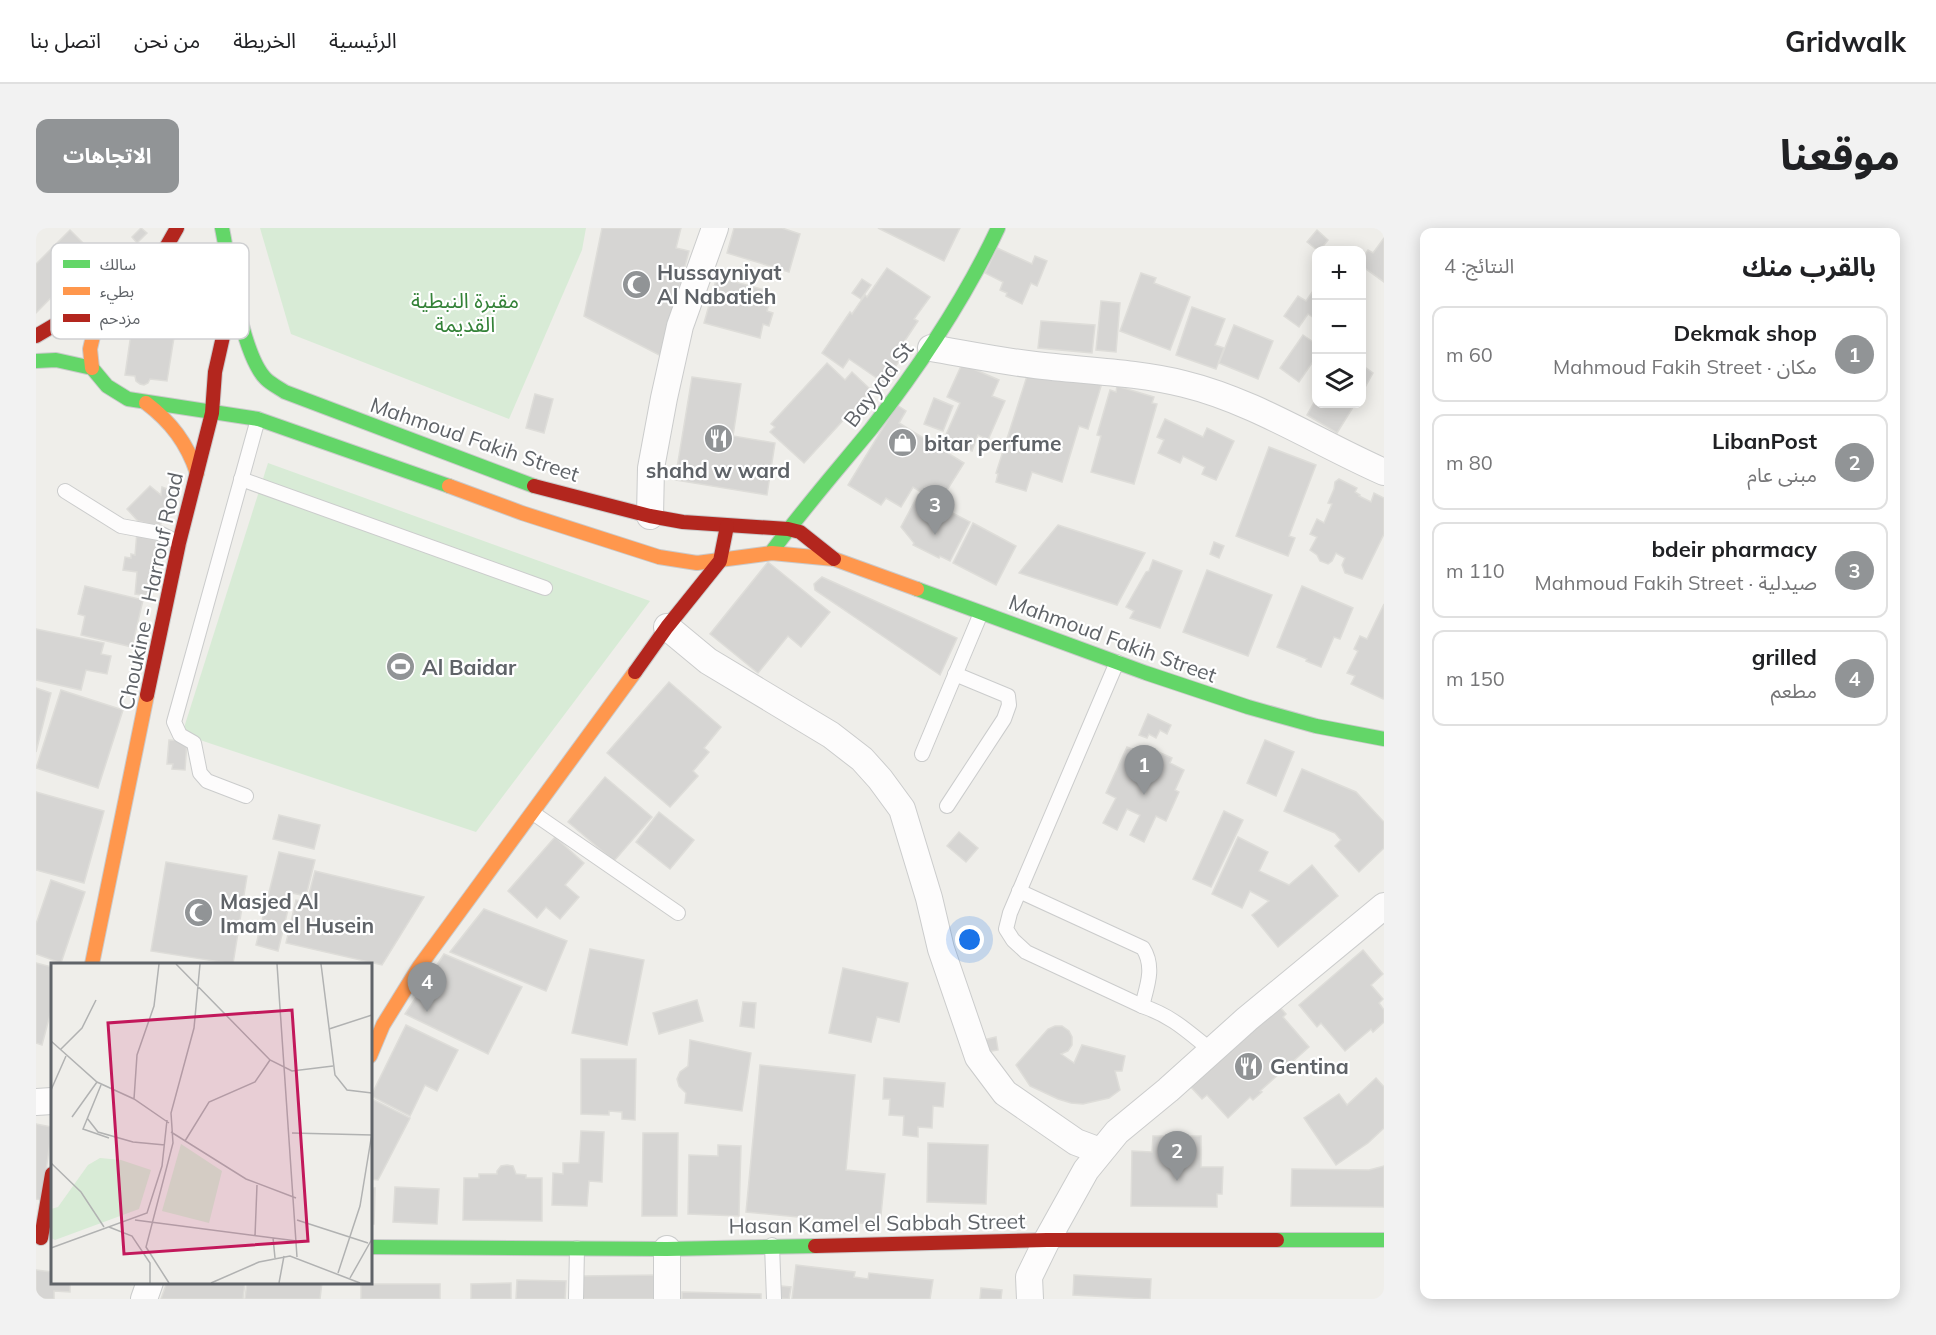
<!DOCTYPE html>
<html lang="ar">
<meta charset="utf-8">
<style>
:root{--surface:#fff;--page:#f2f2f2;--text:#202124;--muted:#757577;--line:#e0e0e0;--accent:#919496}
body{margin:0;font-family:Mulish,"Noto Sans Arabic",sans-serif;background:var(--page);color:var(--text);direction:rtl}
.controls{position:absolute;right:18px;top:18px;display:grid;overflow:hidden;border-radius:12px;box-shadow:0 3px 15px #0003}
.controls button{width:54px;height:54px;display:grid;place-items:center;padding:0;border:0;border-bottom:2px solid var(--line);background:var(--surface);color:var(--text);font:30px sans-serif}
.you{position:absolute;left:934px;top:712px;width:21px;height:21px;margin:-15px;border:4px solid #fff;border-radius:50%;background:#1a73e8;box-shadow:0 0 0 9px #1a73e833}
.badge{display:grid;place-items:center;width:39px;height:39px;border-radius:50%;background:var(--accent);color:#fff;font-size:20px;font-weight:700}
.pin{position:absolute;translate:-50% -50px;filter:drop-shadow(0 2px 3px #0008)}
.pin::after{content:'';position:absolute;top:32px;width:21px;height:18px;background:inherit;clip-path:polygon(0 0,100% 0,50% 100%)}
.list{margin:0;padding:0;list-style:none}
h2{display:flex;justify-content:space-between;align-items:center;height:78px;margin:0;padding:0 24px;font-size:26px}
h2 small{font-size:20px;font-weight:400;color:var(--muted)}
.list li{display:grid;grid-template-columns:39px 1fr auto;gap:18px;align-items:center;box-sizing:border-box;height:96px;margin:0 12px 12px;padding:0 12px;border:2px solid var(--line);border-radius:12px}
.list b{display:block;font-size:22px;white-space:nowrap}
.list p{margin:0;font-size:20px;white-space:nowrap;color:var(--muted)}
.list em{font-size:20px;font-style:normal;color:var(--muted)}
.icon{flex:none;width:33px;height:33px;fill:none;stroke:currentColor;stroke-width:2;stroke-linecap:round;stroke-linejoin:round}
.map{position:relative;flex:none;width:1348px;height:1071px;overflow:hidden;direction:ltr;border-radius:12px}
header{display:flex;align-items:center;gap:36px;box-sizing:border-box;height:84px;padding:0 30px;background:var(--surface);border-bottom:2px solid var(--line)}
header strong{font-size:28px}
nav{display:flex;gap:33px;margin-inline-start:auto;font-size:21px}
.intro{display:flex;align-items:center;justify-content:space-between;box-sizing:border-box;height:144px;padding:0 36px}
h1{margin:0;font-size:42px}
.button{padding:15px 27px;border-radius:12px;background:var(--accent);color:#fff;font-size:21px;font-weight:700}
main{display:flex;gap:36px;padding:0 36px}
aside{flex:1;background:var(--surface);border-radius:12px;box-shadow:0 3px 15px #0003}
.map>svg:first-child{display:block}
.green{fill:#d8ebd6}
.building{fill:#d6d5d3;stroke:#deddd9;stroke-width:1.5}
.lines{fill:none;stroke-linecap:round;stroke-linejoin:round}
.lane-casing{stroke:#cbcccc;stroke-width:16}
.street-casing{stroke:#cbcccc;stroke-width:28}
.fast-casing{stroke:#cacacb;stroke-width:16}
.slow-casing{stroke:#cacacb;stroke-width:16}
.jam-casing{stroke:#cacacb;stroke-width:16}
.lane{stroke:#fdfcfc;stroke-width:14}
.street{stroke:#fdfcfc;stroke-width:26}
.fast{stroke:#63d668;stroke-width:14}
.slow{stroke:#ff974d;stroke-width:14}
.jam{stroke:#b3261e;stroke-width:14}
.labels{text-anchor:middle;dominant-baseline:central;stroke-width:4.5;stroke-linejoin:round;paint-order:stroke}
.poi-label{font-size:21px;font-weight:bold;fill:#5f6368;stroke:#fff;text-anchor:start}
.park-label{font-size:21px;fill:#348238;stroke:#fff}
.street-label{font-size:21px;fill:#5f6368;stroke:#fff}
.inset-road{fill:none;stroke:#b1b2b2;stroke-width:1.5}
.view{fill:#c2185b;fill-opacity:0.15;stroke:#c2185b;stroke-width:3}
.inset-edge{fill:none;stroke:#5f6368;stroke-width:3}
.key{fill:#fff;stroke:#cfd0d2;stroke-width:1.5}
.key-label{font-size:16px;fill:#5f6368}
</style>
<header>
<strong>Gridwalk</strong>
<nav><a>الرئيسية</a><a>الخريطة</a><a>من نحن</a><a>اتصل بنا</a></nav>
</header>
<div class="intro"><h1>موقعنا</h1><a class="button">الاتجاهات</a></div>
<main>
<aside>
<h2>بالقرب منك<small>النتائج: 4</small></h2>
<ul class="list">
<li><span class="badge">1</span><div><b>Dekmak shop</b><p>مكان · Mahmoud Fakih Street</p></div><em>60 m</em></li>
<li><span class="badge">2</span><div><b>LibanPost</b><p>مبنى عام</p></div><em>80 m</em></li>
<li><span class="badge">3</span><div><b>bdeir pharmacy</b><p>صيدلية · Mahmoud Fakih Street</p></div><em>110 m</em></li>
<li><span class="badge">4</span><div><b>grilled</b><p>مطعم</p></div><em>150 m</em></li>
</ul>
</aside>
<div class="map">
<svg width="1348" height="1071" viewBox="0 0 1348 1071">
<rect width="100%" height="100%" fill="#efeeea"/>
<g class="green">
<path d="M224 0H550L546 22 473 191 255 106Z"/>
<path d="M232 235 614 373 440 604 146 506Z"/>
</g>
<g class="building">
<path d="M105 0 111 5 101 15 96 9Z"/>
<path d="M566 0H645L640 20 653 23 625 128 548 88Z"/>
<path d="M698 0H746L764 6 753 44 691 25Z"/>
<path d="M842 0H924L908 33Z"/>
<path d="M34 2 58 26 0 85V36Z"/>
<path d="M1281 2 1292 12 1284 22H1281L1271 14Z"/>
<path d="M1348 10V54L1326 38V31L1332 22 1337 25Z"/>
<path d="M961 20 996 36 999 28 1011 33 1001 58 995 55 986 76 970 68 971 65 964 62 967 54 949 45Z"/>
<path d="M851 40 894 69 878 91 882 93 860 126 866 129 848 155 813 131 807 140 786 125 814 84 816 86 829 67 831 69Z"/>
<path d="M1105 45 1120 50 1118 55 1154 69 1134 122 1084 103Z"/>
<path d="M150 46 166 48 159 93 141 91 131 153 114 151 112 155 108 157 104 156 100 153 99 148 89 147 100 71 128 76 131 56 147 59Z"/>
<path d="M681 49 736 64 731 83 737 85 733 98 727 96 724 110 668 95Z"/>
<path d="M826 51 835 57 825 71 816 65Z"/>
<path d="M1277 63 1280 66V87L1278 90 1272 86 1263 99 1248 88 1262 68 1270 73Z"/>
<path d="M1065 73 1084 75 1080 124 1060 122Z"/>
<path d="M1156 79 1189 91 1179 117 1188 120 1180 141 1140 127Z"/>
<path d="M1005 93 1059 97 1056 125 1002 120Z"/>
<path d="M1198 97 1237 113 1222 151 1183 135Z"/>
<path d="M1267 107 1280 116V129L1263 154 1244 140Z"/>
<path d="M791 135 809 152 816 144 835 162 768 235 734 204 739 199 735 196Z"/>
<path d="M926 136 963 152 956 168 969 173 952 212 942 207 936 223 908 211 924 175 911 169Z"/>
<path d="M1326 137 1337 145 1326 165Z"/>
<path d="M991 148 1066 155 1052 201 1043 198 1026 254 996 244 990 263 960 254 962 246 960 245Z"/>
<path d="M656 149 705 156 697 208 739 215 731 267 639 252Z"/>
<path d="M1081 158 1118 169 1116 175 1121 176 1098 256 1055 244 1065 208 1061 207 1074 162 1080 164Z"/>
<path d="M499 166 517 171 508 205 490 200Z"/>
<path d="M898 170 917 178 907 203 888 196Z"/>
<path d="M1280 171V176H1319L1301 205 1271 187Z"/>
<path d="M861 177 870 183 863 195 928 235 903 275 877 259 865 279 850 270 845 277 812 257Z"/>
<path d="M1129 191 1167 209 1171 200 1198 213 1180 252 1166 246 1169 239 1147 228 1144 235 1122 225 1128 212 1121 209Z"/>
<path d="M1233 219 1280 237 1253 308 1259 310 1252 328 1200 308Z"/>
<path d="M1303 251 1321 260 1319 264 1324 267 1323 268 1335 274 1338 265 1348 270V306L1326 351 1309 345 1306 337 1309 330 1300 325 1296 333 1292 336 1284 333 1281 327 1274 322 1281 309 1274 306 1281 291 1288 295 1296 276 1292 275 1298 261 1299 254Z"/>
<path d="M114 258 125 267 126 259 134 262 124 299 102 293 91 281Z"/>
<path d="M882 267 934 294 914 333 904 328 903 330 877 317 878 315 865 299Z"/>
<path d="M937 295 980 318 960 357 917 335Z"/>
<path d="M1022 297 1109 325 1081 377 983 345Z"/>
<path d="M101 304 121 306 120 318H125L124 332 118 331 114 368 99 366 101 344 87 342 89 329 95 330V326L99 327Z"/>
<path d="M1178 314 1188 318 1183 330 1174 326Z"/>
<path d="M1117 332 1146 343 1124 400 1094 390 1098 383 1090 379 1110 344 1113 343Z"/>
<path d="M732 334 794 384 765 419 752 408 722 445 674 406Z"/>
<path d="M1171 342 1236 367 1212 428 1147 404Z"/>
<path d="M786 349 921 410 904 447 779 362 778 356Z"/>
<path d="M49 358 107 372 96 419 45 407 49 388 42 386Z"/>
<path d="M1266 358 1317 380 1304 411 1298 409 1285 439 1270 433 1271 431 1241 419Z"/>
<path d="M1348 376V468L1347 471 1315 456 1319 448 1311 445 1322 423 1318 421 1324 408 1331 411Z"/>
<path d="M0 401 68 415 65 426 75 428 71 446 50 442 45 462 0 452Z"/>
<path d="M633 454 685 499 668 520 673 524 657 543 662 548 634 579 571 525Z"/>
<path d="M0 460 15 465 0 524Z"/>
<path d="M25 462 87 482 62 560 0 540Z"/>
<path d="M1112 486 1135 497 1131 506 1124 502 1120 510 1113 506 1111 510 1103 507Z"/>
<path d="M133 512 151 513 149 542 136 541 137 536H131Z"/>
<path d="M1229 512 1258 524 1240 568 1211 555Z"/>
<path d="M1091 519 1108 526 1111 519 1136 530 1134 535 1148 542 1139 562 1143 564 1130 593 1120 588 1108 614 1094 607 1104 587 1091 581 1081 602 1067 595 1080 570 1070 565Z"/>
<path d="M1266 541 1320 564 1348 594V620L1323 644 1299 618 1305 612 1299 605 1248 583Z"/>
<path d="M569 549 616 589 578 633 532 594Z"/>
<path d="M0 564 68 583 48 655 0 642Z"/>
<path d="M1188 583 1207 592 1175 659 1157 651Z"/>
<path d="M623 584 658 612 634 641 600 614Z"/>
<path d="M243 587 284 597 278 621 237 611Z"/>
<path d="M923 604 942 620 930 634 911 618Z"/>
<path d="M519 609 548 635 529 657 543 669 524 691 510 679 501 690 472 663Z"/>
<path d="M1202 609 1232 624 1223 643 1253 657 1276 637 1302 668 1242 719 1216 687 1233 673 1214 663 1206 680 1176 666Z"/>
<path d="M243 624 279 632 270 668 256 665 242 723 220 717Z"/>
<path d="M130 634 211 648 197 736 115 723Z"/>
<path d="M279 643 388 669 346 737 250 715 260 672 271 674Z"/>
<path d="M15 652 49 664 25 735 0 726V696Z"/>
<path d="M448 681 531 713 510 763 414 724Z"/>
<path d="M554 721 608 732 591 817 536 805Z"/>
<path d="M1327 722 1347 746 1335 757 1347 771 1343 775 1348 782V794L1337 804 1335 801 1309 823 1285 795 1281 799 1263 777Z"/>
<path d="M408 726 486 759 452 826 369 786Z"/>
<path d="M0 735 16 739V779L6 817 0 815Z"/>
<path d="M807 740 872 755 863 794 841 789 835 814 793 805Z"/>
<path d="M661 772 667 793 623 806 617 785Z"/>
<path d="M707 774 720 775 718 800 704 798Z"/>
<path d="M1241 776 1250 786 1247 789 1273 819 1224 863 1226 864 1217 872 1214 869 1192 890 1171 867 1166 871 1152 856Z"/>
<path d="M370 797 422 822 401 863 389 857 374 888 335 868Z"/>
<path d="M1019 798H1026L1033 803 1036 809V817L1032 823 1025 826 1038 835 1046 817 1089 828 1086 843H1079L1084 862 1073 870 1047 876 1035 875 1022 871 994 858 980 837 1012 801Z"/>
<path d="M960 809 962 822 945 825 943 813Z"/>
<path d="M654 812 715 825 706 883 649 875 650 865 643 858 641 851 644 844 652 838Z"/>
<path d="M545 831H600L599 892 586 891V884L573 883V887L545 886Z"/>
<path d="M724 837 819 847 810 942 849 946 844 997 710 984Z"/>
<path d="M848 850 909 855 907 879 897 878 896 900 882 899V909L867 907 868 888 853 887 854 871H847Z"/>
<path d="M1340 850 1348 859V900L1332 915 1300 937 1268 890 1303 866 1311 877Z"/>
<path d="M334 870 374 890 342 952 334 951Z"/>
<path d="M0 896 16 899 6 972 0 971Z"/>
<path d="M545 903 568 904 566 954 553 953 551 978 516 977 517 945 527 946V935H543Z"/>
<path d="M607 905H642L641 988H606Z"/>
<path d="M1117 908H1165V939H1187L1186 966H1181V979L1095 978 1096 923 1116 924Z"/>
<path d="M892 915 952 917 950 976 891 974Z"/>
<path d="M682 917 705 918 703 988 652 986 653 927 682 928Z"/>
<path d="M471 937 477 938 480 946 490 947V950H506V993L427 992 428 950H443V946H461V943L465 938Z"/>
<path d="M1348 938V979L1255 978 1256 941 1333 942Z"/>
<path d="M359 959 403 961 401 996 357 994Z"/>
<path d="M334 960H339L338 996H334Z"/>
<path d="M760 1037 819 1044 818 1049 832 1051 833 1045 897 1052 894 1071H756Z"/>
<path d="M0 1042 16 1044V1054H34V1064L18 1063V1071H0Z"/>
<path d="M622 1047V1071H547V1048Z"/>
<path d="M1038 1047 1115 1051 1114 1071 1037 1067Z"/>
<path d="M481 1052 530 1053 529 1071H480Z"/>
<path d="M131 1054H209L207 1071H125Z"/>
<path d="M211 1054H286L284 1071H209Z"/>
<path d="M475 1055V1071H435V1056Z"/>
<rect x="325" y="1056" width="79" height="15"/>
<path d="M745 1058 755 1059 753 1071 743 1070Z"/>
<path d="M945 1060 966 1062 965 1071H944Z"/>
<path d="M646 1064 725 1066V1071H646Z"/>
</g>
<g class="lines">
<defs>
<g id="lane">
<path d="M205 251 509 360"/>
<path d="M29 263 85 298 123 305 143 315"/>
<path d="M1081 434 974 685 970 701 977 712 990 724 1106 778C1136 788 1151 803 1176 823"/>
<path d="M886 526 945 385"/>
<path d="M210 568 171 553 164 545 158 515 144 507 138 494 222 191"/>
<path d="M911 578 968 491 973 477 972 468 919 446"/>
<path d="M497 585 642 685"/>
<path d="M983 663 1107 720C1119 739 1111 758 1106 778"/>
<path d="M736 1017 738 1071"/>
<path d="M540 1071 541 1020"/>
</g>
<g id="street">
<path d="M895 120C930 126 964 133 999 137 1048 143 1100 144 1148 156 1218 173 1282 215 1348 244"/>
<path d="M614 288 615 240 628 170 644 98 679 0"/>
<path d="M631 399 672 433 795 507 826 531 844 551 866 581 893 670 905 721 942 829 969 865 1040 914 1064 923"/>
<path d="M0 874 16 873"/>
<path d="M108 1071 114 1054"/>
<path d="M631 1071V1021"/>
<path d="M994 1071 993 1049 1011 1012 1050 942 1081 904 1132 862 1211 791 1348 678"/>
</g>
<g id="fast">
<path d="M186 0C193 35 206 128 230 151 235 156 243 160 249 164L498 258"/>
<path d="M120 37C151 24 169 26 196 45"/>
<path d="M0 133 20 132 56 140 71 158 92 171 222 191 413 258"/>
<path d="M737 322C768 280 802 241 835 201 884 138 928 73 962 0"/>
<path d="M881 361 1110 445 1212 479 1280 498 1348 511"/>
<path d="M1241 1012H1348"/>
<path d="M334 1019 631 1021 779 1018"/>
</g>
<g id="slow">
<path d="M56 140 54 121 58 104 76 64"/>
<path d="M110 175C135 194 151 215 161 245"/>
<path d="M413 258 486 285 623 329 661 335 736 325 798 331 881 361"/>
<path d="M56 736 111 467"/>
<path d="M334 828 347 797 383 739 599 444"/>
</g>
<g id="jam">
<path d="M0 108 120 37 141 0"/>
<path d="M498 258 614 288 647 294 752 301 764 304 798 331"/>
<path d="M599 444 631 399 684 333 691 298"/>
<path d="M111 467 143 315 176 185 179 144 193 82 199 67"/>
<path d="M5 1010 16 946"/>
<path d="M779 1018 1011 1012H1241"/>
</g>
</defs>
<use href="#lane" class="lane-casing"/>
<use href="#street" class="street-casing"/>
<use href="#fast" class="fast-casing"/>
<use href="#slow" class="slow-casing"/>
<use href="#jam" class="jam-casing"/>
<use href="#lane" class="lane"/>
<use href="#street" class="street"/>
<use href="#fast" class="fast"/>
<use href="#slow" class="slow"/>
<use href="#jam" class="jam"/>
</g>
<defs>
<symbol id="mosque-disc" viewBox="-11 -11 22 22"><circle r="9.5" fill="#919496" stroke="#fff"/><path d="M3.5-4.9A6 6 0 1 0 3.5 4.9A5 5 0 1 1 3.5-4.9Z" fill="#fff"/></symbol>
<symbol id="restaurant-disc" viewBox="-11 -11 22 22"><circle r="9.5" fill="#919496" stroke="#fff"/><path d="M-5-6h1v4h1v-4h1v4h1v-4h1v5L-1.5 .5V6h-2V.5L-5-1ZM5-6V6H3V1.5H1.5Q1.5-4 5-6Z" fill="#fff"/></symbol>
<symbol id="shop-disc" viewBox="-11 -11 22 22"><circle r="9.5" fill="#919496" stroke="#fff"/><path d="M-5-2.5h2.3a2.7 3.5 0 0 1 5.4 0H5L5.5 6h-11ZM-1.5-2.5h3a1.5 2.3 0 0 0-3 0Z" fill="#fff"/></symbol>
<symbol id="stadium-disc" viewBox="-11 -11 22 22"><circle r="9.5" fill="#919496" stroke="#fff"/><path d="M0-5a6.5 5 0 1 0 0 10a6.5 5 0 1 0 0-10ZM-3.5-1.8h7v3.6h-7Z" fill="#fff"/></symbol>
</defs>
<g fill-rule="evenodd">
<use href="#mosque-disc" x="584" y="40" width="33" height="33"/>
<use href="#restaurant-disc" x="666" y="194" width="33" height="33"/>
<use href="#shop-disc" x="850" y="198" width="33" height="33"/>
<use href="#stadium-disc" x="348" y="422" width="33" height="33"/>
<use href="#mosque-disc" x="146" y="668" width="33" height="33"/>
<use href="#restaurant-disc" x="1196" y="822" width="33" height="33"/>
</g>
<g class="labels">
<g class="poi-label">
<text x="621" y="44">Hussayniyat<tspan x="621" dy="24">Al Nabatieh</tspan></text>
<text x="888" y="215">bitar perfume</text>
<text x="682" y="242" text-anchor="middle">shahd w ward</text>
<text x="386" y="439">Al Baidar</text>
<text x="184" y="673">Masjed Al<tspan x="184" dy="24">Imam el Husein</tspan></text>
<text x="1234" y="838">Gentina</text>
</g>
<g class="park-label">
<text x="429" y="72">مقبرة النبطية<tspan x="429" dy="24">القديمة</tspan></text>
</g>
<g class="street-label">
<text transform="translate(842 156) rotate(-53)">Bayyad St</text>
<text transform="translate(439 211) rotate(19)">Mahmoud Fakih Street</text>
<text transform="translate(114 363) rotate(-78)">Choukine - Harrouf Road</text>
<text transform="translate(1077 410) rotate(20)">Mahmoud Fakih Street</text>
<text transform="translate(841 995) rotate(-1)">Hasan Kamel el Sabbah Street</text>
</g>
</g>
<g transform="translate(15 735)">
<rect width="321" height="321" fill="#efeeea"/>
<path d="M130 181 171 208 158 260 111 248ZM49 195 70 197 100 207 88 246 4 277 0 275V246L7 244 37 202Z" fill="#d8ebd6"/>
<path class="inset-road" d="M125 1 219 97 241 108 282 103M226 1 246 294M270 1 284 112 296 127 321 130M278 66 321 52M0 78 46 119 83 136 118 160M9 87 31 65 45 37M50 122 32 166 58 175M0 127 15 93M83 136 86 92 103 43 108 1M21 154 46 119M36 155 47 169 82 179 114 182M120 169 195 216 245 235M241 170 321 172M134 178 158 139 204 119 219 97M0 200 30 229 53 264M84 257 246 278M246 257 317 280M58 264 81 273 99 300V320M204 273 206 222M222 275 224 295M0 285 96 250 111 203 116 157M287 310 309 243 321 170M299 315 321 276M118 320 95 284 122 180 120 150 143 65 149 1M160 320 208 299 239 293 309 320M228 320 233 293"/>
<path class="view" d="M241 47 257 278 73 291 57 60Z"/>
<rect width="321" height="321" class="inset-edge"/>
</g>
<rect x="15" y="15" width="198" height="96" rx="9" class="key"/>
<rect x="27" y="32" width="27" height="8" fill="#63d668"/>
<rect x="27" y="59" width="27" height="8" fill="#ff974d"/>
<rect x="27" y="86" width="27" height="8" fill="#b3261e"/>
<g class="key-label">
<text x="64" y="42">سالك</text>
<text x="64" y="69">بطيء</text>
<text x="64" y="96">مزدحم</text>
</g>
</svg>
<div class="controls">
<button>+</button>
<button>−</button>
<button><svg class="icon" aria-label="layers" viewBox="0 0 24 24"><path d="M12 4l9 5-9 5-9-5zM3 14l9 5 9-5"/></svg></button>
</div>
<div class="you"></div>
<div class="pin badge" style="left:1108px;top:567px">1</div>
<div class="pin badge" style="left:1141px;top:953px">2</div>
<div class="pin badge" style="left:899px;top:307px">3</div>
<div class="pin badge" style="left:391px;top:784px">4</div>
</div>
</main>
